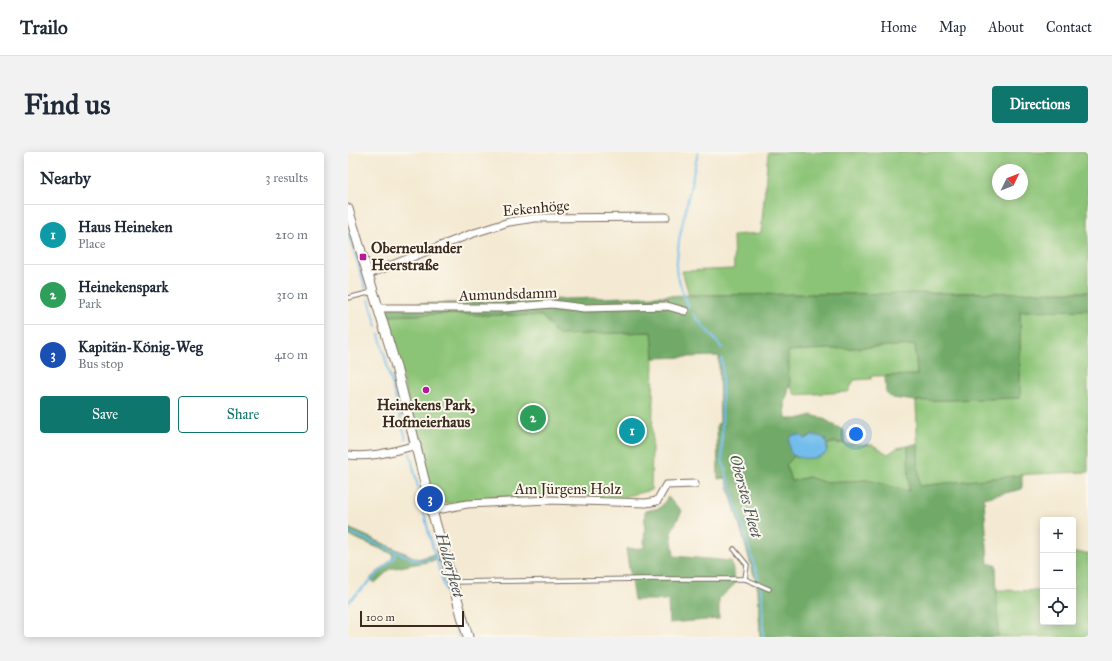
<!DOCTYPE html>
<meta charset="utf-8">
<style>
:root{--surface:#fff;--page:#f2f2f3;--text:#1f2937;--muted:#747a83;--line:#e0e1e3;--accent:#0f766e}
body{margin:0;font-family:"IM FELL Great Primer",serif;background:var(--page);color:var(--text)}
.controls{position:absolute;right:12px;bottom:12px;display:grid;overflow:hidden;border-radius:4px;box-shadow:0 2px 10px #0003}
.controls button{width:36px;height:36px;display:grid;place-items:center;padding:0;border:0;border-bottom:1px solid var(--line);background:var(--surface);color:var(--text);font:20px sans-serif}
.compass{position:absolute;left:644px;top:12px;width:36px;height:36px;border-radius:50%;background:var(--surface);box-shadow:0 2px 10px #0003;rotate:47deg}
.scale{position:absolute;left:12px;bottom:10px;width:104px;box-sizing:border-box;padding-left:4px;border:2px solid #3b2a1e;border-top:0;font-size:11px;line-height:14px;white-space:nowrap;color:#3b2a1e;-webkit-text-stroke:3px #fbf7ec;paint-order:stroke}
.you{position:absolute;left:508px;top:282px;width:14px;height:14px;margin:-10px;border:3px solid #fff;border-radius:50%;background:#1a73e8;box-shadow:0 0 0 6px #1a73e833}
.badge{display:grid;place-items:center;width:26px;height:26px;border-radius:50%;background:var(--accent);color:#fff;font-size:13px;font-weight:700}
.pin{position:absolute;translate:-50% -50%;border:2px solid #fff;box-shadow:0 1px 4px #0006}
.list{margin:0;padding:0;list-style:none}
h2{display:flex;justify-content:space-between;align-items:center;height:52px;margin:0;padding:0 16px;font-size:17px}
h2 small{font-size:13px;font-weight:400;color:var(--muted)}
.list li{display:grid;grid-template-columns:26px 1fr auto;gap:12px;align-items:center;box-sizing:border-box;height:60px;padding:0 16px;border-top:1px solid var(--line)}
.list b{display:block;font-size:15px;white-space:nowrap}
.list p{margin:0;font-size:13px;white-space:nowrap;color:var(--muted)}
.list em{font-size:13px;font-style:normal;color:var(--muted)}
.actions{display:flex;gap:8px;padding:12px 16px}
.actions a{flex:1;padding:9px 0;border:1px solid var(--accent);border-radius:4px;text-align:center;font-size:14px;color:var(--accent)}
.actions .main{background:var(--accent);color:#fff}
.icon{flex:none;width:22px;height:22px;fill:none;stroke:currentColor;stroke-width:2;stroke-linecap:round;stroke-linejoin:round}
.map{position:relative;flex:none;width:740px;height:485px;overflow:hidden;border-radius:4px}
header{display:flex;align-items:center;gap:24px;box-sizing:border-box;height:56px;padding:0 20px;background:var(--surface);border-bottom:1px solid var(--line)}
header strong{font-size:19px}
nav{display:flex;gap:22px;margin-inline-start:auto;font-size:14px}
.intro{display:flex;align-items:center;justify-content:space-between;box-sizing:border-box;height:96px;padding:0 24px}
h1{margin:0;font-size:28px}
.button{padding:10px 18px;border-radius:4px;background:var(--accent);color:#fff;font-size:14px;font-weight:700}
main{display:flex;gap:24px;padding:0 24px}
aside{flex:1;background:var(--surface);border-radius:4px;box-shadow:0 2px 10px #0003}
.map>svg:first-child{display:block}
.green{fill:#8cc477;stroke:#64774a;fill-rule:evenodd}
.forest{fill:#71aa68;stroke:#566a43}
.water{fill:#73bdec;stroke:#577485}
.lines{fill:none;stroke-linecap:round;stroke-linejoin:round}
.stream{stroke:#73bdec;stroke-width:2}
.service-casing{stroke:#7c6d5d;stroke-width:5.5}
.minor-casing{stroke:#7c6d5d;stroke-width:9}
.tertiary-casing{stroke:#7c6d5d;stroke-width:11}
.service{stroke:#fff;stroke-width:3.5}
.minor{stroke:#fff;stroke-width:7}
.tertiary{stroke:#fff;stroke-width:9}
.poi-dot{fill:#b5179e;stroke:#fbf7ec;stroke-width:1.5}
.labels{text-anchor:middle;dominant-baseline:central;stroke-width:4;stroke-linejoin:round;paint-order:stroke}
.street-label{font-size:15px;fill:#3b2a1e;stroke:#fbf7ec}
.poi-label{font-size:15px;font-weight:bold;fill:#3b2a1e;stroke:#fbf7ec;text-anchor:start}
.water-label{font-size:16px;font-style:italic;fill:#4c565c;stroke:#fbf7ec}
</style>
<header>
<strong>Trailo</strong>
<nav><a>Home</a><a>Map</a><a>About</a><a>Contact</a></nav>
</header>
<div class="intro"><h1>Find us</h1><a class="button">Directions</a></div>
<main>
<aside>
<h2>Nearby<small>3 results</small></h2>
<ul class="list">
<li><span class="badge" style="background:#0f9aa8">1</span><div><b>Haus Heineken</b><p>Place</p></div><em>210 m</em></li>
<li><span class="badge" style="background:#2e9e5b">2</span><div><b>Heinekenspark</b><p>Park</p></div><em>310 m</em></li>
<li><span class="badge" style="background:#1a4fb4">3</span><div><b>Kapitän-König-Weg</b><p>Bus stop</p></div><em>410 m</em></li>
</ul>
<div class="actions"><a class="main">Save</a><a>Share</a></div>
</aside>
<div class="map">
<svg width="740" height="485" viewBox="0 0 740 485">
<rect width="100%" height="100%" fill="#fbf7ec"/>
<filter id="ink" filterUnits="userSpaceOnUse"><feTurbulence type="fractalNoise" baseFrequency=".025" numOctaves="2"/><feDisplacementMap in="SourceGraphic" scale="8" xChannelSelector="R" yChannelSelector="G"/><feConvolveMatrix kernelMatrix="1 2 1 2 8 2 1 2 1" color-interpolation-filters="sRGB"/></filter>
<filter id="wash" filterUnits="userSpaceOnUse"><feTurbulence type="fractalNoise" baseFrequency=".012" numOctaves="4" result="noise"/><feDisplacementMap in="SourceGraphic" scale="16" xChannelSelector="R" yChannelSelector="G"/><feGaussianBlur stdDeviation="0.9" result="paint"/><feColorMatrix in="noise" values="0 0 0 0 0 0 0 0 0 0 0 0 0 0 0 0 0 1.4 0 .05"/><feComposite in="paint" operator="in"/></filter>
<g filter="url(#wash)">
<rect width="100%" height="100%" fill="#f4ead3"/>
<g class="green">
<path d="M420 0H740V140L341 143 334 119 386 117 385 83 413 81ZM650 18H674V42H650Z"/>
<path d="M740 158V320L684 322 571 334 568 249 672 246V159Z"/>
<path d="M95 162 194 164 210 183 304 180 306 206 303 338 275 345 204 343 87 352 38 164Z"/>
<path d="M567 193 569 223 523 224V227L506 228 500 240 447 243 442 232 440 199Z"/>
<path d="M484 291 525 293 540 302 549 296 560 294 561 340 520 328 475 330 461 325 443 329 438 313 446 304 449 306 479 298V293Z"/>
<path d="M725 401H740V485H650L649 438 695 439V470H725Z"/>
</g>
<g class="forest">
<path d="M740 140V158L672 159V246L568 249 544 246 538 241 537 224 569 223 567 193 440 199 442 232 437 252 438 267H450L464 263 478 268 496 279 497 291 484 290 479 293 477 287 463 283 456 287 444 302 446 304 438 313 443 329 461 325 475 330 520 328 561 339 560 294 570 291 571 334 674 323V337L636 346 640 412H648L650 485H412L410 437 378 326 370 327 369 272 372 271 371 204 306 206 304 180 210 183 194 164 95 162 38 164 35 153 341 143Z"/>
<path d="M320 345 334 359 323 380 326 404 383 409 388 431 371 447V467L321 471 320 448H286L278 397 296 396 297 359 312 356Z"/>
<path d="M0 376 70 407 87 402 88 408 42 417 27 431 22 427 44 407 45 402 0 383Z"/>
</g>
<path class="water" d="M444 283H452L456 287C470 280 482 284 478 301 472 307 450 309 444 302 440 299 441 291 441 287Z"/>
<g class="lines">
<g class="stream">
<path d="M0 81 18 137"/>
<path d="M21 147 29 175"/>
<path d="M341 155 334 138 328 118 331 88 350 0"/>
<path d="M345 162 374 196"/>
<path d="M31 182 58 287"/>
<path d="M374 207V308L414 439 415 485"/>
<path d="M62 301 81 382 111 485"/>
<path d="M0 380 71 409 88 405"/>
<path d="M0 450 46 406 47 401"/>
</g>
</g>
</g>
<g filter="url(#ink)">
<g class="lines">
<defs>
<g id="service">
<path d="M0 146 24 140"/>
<path d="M397 427 421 437"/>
<path d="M105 430 295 427H397L399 413 386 397"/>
</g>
<g id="minor">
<path d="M21 122 123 82 161 70 187 66 318 65"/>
<path d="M31 156H158L204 152 236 156 319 154 337 159"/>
<path d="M0 303C24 306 45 299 69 293"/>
<path d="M84 359 119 352 200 348 298 351 309 349 318 333 347 332"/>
</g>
<path id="tertiary" d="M0 57 47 211 84 359 120 485"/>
</defs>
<use href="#service" class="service-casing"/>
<use href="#minor" class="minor-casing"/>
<use href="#tertiary" class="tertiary-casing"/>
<use href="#service" class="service"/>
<use href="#minor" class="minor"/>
<use href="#tertiary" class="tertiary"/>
</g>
</g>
<g class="poi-dot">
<rect x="11" y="101" width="8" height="8" rx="2"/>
<circle cx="78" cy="238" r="4"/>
</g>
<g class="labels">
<g class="street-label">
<text transform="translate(188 56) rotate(-5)">Eekenhöge</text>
<text transform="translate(160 142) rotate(-2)">Aumundsdamm</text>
<text x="220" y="337">Am Jürgens Holz</text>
</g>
<g class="poi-label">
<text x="23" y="96">Oberneulander<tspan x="23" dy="17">Heerstraße</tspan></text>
<text x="78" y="253" text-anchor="middle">Heinekens Park,<tspan x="78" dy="17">Hofmeierhaus</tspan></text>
</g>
<g class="water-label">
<text transform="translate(398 344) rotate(75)">Oberstes Fleet</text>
<text transform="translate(102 413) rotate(74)">Hollerfleet</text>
</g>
</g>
</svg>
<div class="controls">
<button>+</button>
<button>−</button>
<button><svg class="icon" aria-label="locate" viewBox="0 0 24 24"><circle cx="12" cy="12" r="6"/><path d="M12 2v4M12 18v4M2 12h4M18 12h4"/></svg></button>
</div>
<svg class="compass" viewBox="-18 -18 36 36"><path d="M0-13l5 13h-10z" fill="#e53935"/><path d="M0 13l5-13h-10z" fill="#747a83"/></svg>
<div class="scale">100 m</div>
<div class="you"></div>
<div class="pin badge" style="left:284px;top:279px;background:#0f9aa8">1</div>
<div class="pin badge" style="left:185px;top:266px;background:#2e9e5b">2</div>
<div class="pin badge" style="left:82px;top:347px;background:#1a4fb4">3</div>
</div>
</main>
